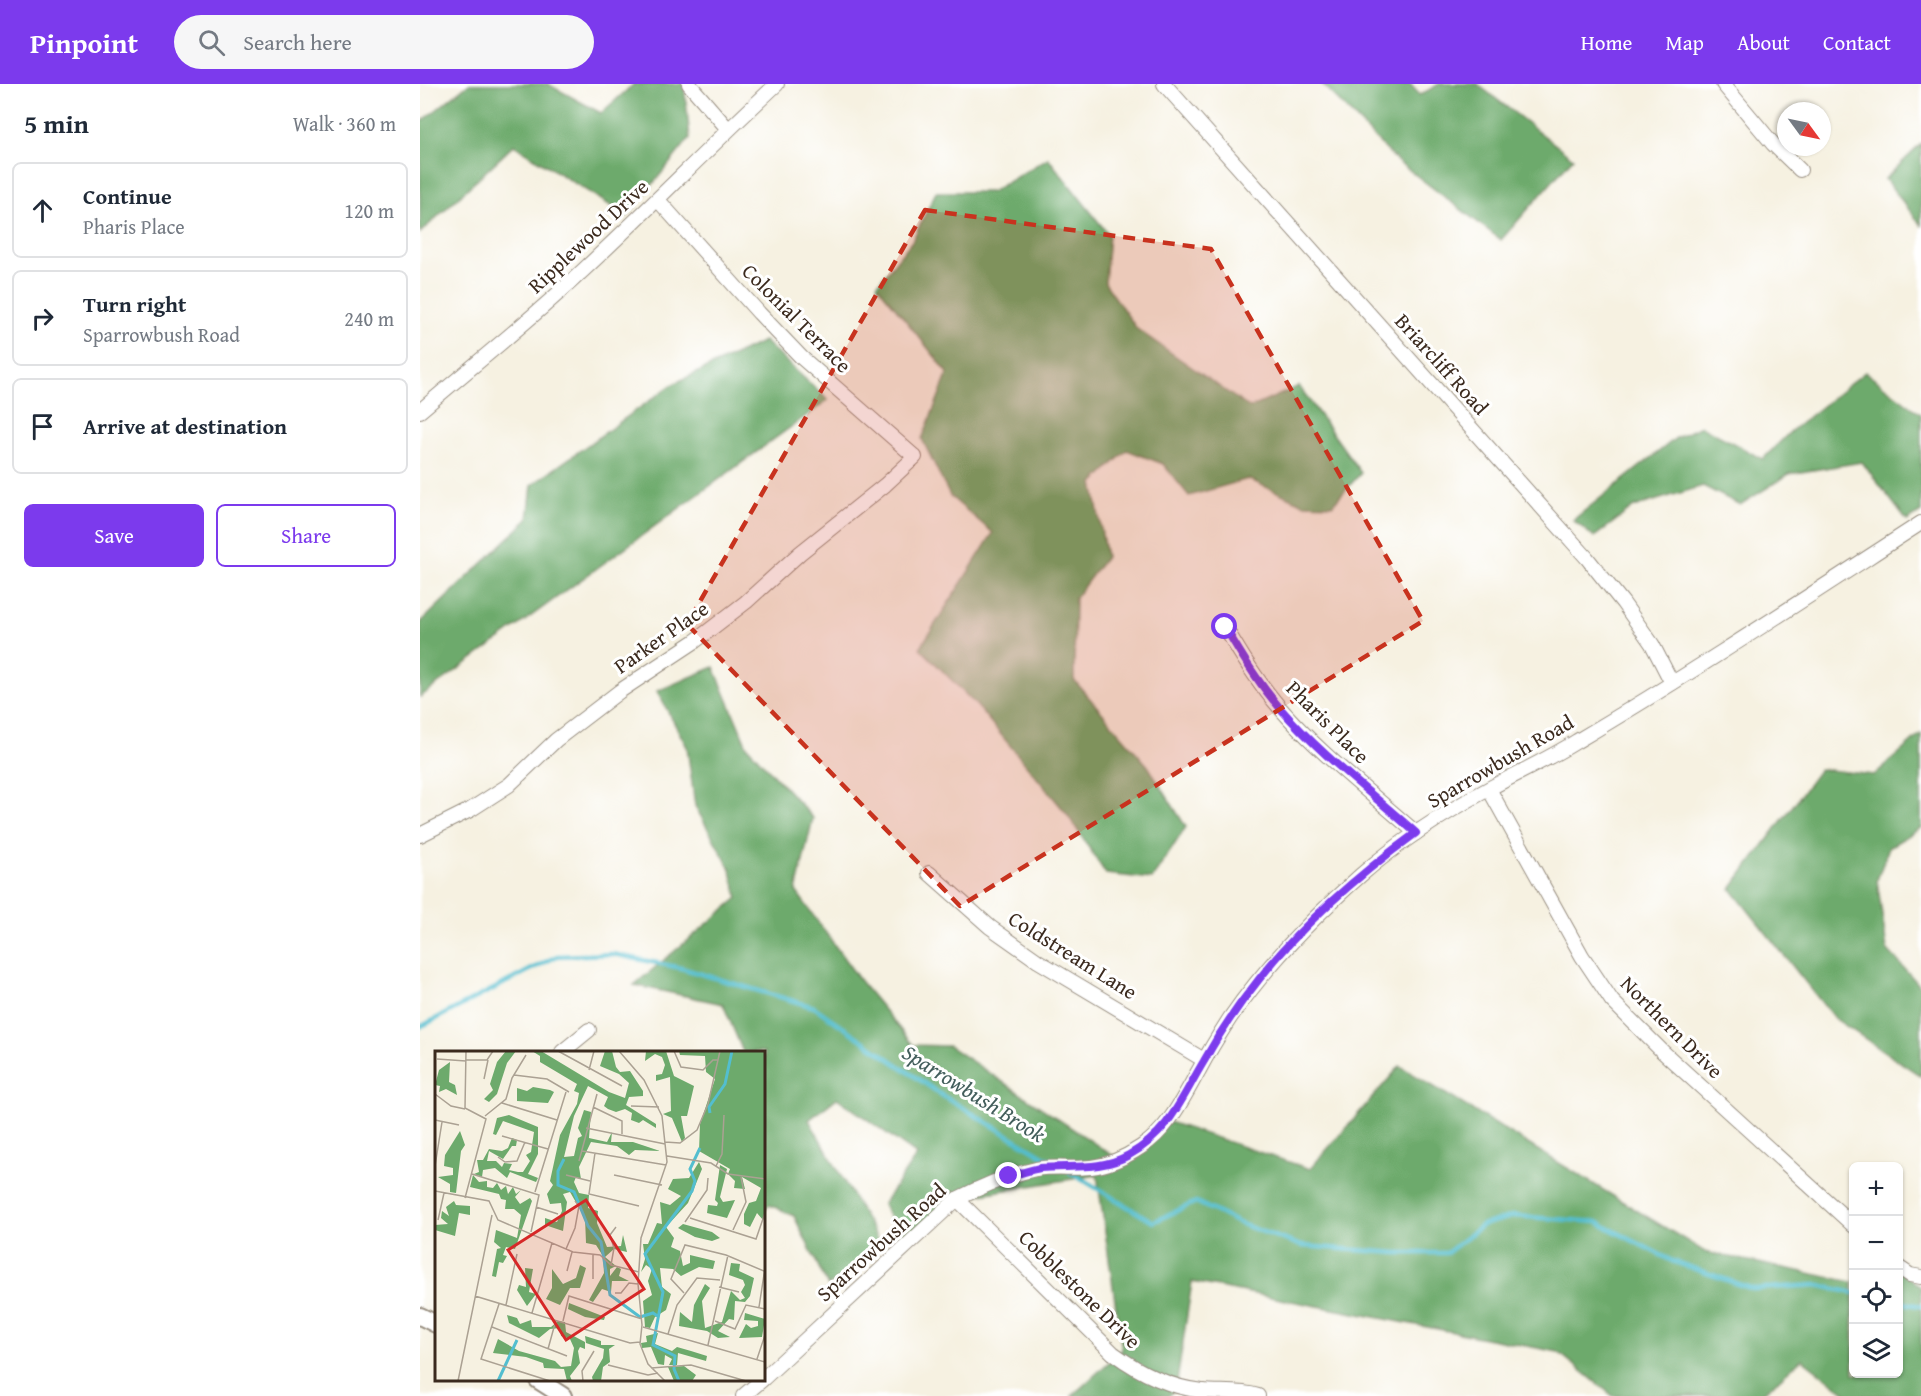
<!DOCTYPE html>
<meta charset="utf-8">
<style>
:root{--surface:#fff;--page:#f6f6f7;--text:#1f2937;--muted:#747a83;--line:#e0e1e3;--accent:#7c3aed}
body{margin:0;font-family:"Gentium Book Plus",serif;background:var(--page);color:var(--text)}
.controls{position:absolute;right:18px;bottom:18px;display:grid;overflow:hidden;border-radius:9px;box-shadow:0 2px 4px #0004}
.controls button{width:54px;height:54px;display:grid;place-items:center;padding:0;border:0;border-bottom:2px solid var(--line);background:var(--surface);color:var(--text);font:30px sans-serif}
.compass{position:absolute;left:1357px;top:18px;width:54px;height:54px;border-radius:50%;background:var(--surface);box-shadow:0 2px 4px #0004;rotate:123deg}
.stop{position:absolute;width:18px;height:18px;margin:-14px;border:4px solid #7c3aed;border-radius:50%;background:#fff}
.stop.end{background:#7c3aed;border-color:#fff;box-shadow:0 2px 6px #0008}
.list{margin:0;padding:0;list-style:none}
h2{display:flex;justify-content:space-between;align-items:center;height:78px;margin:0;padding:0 24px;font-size:26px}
h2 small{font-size:20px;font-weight:400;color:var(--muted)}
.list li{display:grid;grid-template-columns:39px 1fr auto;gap:18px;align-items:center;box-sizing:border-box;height:96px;margin:0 12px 12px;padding:0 12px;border:2px solid var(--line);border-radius:9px}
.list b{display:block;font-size:22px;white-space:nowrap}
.list p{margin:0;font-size:20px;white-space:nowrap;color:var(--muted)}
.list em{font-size:20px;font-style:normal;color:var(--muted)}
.actions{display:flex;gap:12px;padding:18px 24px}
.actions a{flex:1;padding:14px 0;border:2px solid var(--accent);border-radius:9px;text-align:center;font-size:21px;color:var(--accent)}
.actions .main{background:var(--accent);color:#fff}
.icon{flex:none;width:33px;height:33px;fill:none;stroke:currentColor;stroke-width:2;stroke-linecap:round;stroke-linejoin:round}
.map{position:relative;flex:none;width:1501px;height:1312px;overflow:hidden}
header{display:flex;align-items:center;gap:36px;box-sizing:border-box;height:84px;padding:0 30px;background:var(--accent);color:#fff}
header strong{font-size:28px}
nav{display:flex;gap:33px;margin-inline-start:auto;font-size:21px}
.search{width:420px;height:54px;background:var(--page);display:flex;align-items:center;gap:15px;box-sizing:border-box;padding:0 21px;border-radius:33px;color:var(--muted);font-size:22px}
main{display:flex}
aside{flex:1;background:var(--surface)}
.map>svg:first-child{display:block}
.forest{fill:#6daa6c;stroke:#546a45;stroke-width:1.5}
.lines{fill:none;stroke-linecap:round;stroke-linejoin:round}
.stream{stroke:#53becf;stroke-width:4.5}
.minor-casing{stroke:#988e80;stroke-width:16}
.tertiary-casing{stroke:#988e80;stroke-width:20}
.minor{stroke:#fff;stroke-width:14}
.tertiary{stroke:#fff;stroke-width:16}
.route{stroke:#7c3aed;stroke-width:8}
.marked{fill:#c8321e;fill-opacity:0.2;stroke:#c8321e;stroke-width:4.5;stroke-dasharray:12 8;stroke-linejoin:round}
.labels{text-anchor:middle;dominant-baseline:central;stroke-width:6;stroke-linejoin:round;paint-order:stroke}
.street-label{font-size:21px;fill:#3b2a1e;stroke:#fff}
.water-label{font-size:22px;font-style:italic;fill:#435e5c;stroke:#fff}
.inset-river{fill:none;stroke:#53becf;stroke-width:3}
.inset-road{fill:none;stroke:#aba193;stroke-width:1.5}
.view{fill:#d62828;fill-opacity:0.15;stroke:#d62828;stroke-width:3}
.inset-edge{fill:none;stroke:#3b2a1e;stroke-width:3}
</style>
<header>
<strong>Pinpoint</strong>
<div class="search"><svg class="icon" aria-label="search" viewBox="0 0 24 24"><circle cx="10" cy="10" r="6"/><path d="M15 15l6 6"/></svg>Search here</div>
<nav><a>Home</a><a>Map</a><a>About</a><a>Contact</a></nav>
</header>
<main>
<aside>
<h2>5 min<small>Walk · 360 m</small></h2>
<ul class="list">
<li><svg class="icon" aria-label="ahead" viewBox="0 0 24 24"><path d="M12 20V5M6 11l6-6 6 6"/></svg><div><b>Continue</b><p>Pharis Place</p></div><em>120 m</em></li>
<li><svg class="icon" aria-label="right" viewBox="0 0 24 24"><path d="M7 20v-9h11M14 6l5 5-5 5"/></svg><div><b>Turn right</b><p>Sparrowbush Road</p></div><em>240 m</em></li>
<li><svg class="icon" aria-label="arrive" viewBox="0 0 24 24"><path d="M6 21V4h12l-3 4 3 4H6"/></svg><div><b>Arrive at destination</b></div></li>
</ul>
<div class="actions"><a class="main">Save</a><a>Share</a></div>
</aside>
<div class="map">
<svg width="1501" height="1312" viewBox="0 0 1501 1312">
<rect width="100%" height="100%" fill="#fff"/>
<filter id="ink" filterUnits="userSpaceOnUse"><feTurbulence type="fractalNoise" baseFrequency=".0167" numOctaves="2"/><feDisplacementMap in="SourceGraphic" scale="12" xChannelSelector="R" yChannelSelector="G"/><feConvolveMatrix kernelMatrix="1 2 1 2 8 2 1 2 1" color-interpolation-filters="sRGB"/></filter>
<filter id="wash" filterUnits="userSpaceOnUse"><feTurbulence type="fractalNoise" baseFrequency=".008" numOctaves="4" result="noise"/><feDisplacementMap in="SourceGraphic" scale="24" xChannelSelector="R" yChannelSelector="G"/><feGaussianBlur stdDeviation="1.35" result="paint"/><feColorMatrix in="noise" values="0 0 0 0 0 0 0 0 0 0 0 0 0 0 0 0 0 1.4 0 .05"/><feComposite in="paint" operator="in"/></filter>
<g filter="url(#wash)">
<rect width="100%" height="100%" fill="#f6f1e1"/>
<g class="forest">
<path d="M48 0H128L181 29 214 0H264L270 54 207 132 94 61 0 149V39Z"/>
<path d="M902 0H990L1000 11 1019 0H1057L1153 74 1081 156 976 76Z"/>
<path d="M1501 60V141L1465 95Z"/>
<path d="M628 74 689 151 685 199 717 245 830 324 879 302 941 389 912 421 884 420 828 395 769 412 743 380 707 366 673 399 686 473 655 514 654 596 728 682 766 743 732 795 686 790 647 730 557 622 500 564 573 449 530 412 502 355 528 289 457 201 492 157 516 108H571Z"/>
<path d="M344 257 408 316 0 613V539L108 435 112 401 253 300Z"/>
<path d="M1445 288 1501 330V428L1487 437 1442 378 1369 390 1320 421 1283 402 1214 423 1174 453 1153 436 1256 354 1281 342 1343 375 1371 347Z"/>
<path d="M294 583 327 662 393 734 376 807 441 898 493 961 529 962 704 1079 749 1038 890 1085 980 982 1285 1168 1433 1198 1434 1290H1478L1479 1186 1501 1203V1312H1430L1382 1275 1340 1312H1193L1138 1268 772 1198 756 1304 748 1312H652L702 1266 677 1091 531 1115 484 1162 463 1120 497 1071 417 1014 389 1036 462 1163 408 1202 374 1132 350 1121 344 1125V968H323L303 920 214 901 318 814 310 784 275 722 267 663 237 607Z"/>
<path d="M1501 650V744L1469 763 1457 796 1467 865 1501 903V992L1414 934 1311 805 1400 685 1454 691Z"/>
</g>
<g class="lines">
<g class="stream">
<path d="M0 943 137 872 193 870 261 884 394 923 523 1012 635 1079"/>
<path d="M650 1088 733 1138 776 1118 821 1140 882 1162 977 1169H1027L1062 1141 1094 1132 1177 1138 1252 1177 1333 1205 1397 1201 1434 1209"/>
<path d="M1478 1218 1501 1222"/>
</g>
</g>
</g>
<g filter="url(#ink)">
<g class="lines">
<defs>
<g id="minor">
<path d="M269 0 308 45"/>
<path d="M744 0 1167 474 1203 519 1232 560 1252 599"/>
<path d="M1303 0 1353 60 1380 86"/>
<path d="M0 327C52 282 106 240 156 193 224 130 289 63 357 0"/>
<path d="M805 543C821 571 838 599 860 624 900 670 950 708 996 749"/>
<path d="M1069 705 1162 872 1192 917 1243 968 1434 1142"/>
<path d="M0 751 50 726 89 701 136 656 200 607 274 558 326 518 380 469 465 401 495 373 382 274 339 229 238 116"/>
<path d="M509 789 570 843 618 877 784 976"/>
<path d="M142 968 169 946"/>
<path d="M537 1115 693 1269C720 1289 748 1303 782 1307 801 1309 819 1306 838 1312"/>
<path d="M1478 1183 1490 1191 1501 1193"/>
<path d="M344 1294 537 1115C562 1102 588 1091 616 1085 634 1082 653 1085 671 1083 689 1081 706 1073 721 1063 749 1045 763 1014 779 986 788 969 799 951 810 934 847 881 892 834 941 791 980 757 1026 728 1072 703 1100 688 1130 674 1157 657 1274 588 1387 513 1501 439"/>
<path d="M323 1312 342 1296"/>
</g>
<g id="tertiary">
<path d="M0 1232 16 1240"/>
<path d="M118 1296 143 1312"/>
</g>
</defs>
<use href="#minor" class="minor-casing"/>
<use href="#tertiary" class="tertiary-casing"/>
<use href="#minor" class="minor"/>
<use href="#tertiary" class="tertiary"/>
</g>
</g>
<g class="lines" filter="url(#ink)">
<path class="route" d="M589 1092C599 1090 609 1086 620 1084 650 1081 681 1087 709 1071 750 1048 761 1015 784 977 800 948 819 920 840 894 884 838 938 791 996 749 950 708 900 670 860 624 838 599 821 571 805 543"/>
</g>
<path class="marked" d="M505 126 791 165 1003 537 540 822 267 540Z"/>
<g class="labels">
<g class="street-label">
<text transform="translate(168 152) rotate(-43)">Ripplewood Drive</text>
<text transform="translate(377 234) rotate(45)">Colonial Terrace</text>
<text transform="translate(1022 280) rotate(48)">Briarcliff Road</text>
<text transform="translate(241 553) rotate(-35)">Parker Place</text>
<text transform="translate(908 638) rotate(45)">Pharis Place</text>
<text transform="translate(1080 677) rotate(-30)">Sparrowbush Road</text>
<text transform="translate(653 871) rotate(32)">Coldstream Lane</text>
<text transform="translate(1252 943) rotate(45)">Northern Drive</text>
<text transform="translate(461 1158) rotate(-42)">Sparrowbush Road</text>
<text transform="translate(660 1205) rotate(44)">Cobblestone Drive</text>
</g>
<g class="water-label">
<text transform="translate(554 1009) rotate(32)">Sparrowbush Brook</text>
</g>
</g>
<g transform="translate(15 967)">
<rect width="330" height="330" fill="#f6f1e1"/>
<path d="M71 0H81L72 12 62 43 54 51 49 48 58 39 55 33 62 11ZM97 0H106L174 41 190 47 194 32 184 23 165 15 170 0H177L181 16 185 21 195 20 208 40V45L194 46 191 54 221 73V77L208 69 204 72 196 69 197 62 190 58 181 61 173 58 169 55 173 46 153 35 139 65 129 106 139 105 143 87 147 85 143 77 149 59 156 61 154 87 172 91 177 81 176 91H198L225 100 200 99 194 104 182 95 156 91 144 116 146 128 141 126 139 131 144 142 154 144 153 157 163 160 162 172 172 196 186 195 188 184 192 201 179 198 170 206 181 215 175 218V225L182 216 186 218 184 225 194 230H177L176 241 167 238 158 251 154 249 169 222 168 205 161 194 151 192 150 167 135 141 128 143 132 151 128 180 110 174V167L122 171 127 160 126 152 115 153 112 143 118 134 115 130 125 84 142 53 144 42 139 40 142 33 105 11V5ZM211 0H231L239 25 259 35 252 65H246L250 87 247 91 237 67 228 63 236 60 235 26 221 30V24L227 23 230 14 227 6 220 3 210 10ZM244 0H330V162L328 169 322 162 315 176 309 173V163L314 152 321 150 326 137 307 126 310 138 299 137 300 130 293 123 295 118 264 100 265 73 280 28 271 21 270 5 245 4ZM15 11 14 31 20 34 22 44 11 38 4 41 5 35 0 34 4 19ZM98 36 115 39 119 41 113 52 82 50V37L92 40ZM74 64 103 76V103L93 123 103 127 101 131 75 121 72 127 60 117 48 119 47 126 39 123 44 121 42 109H48L54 98 67 100 73 97 77 87 82 89 81 95H77L68 108 54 100 52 110H61L67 116 69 112 77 113 74 119 83 121H88L95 110 91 104 96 101 99 81 68 70 61 84 58 83 62 67ZM25 80 30 94 26 100 21 142 15 141V133L3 126 18 124V117L9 115 10 104ZM264 111 267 118 253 152 231 176 239 187 236 196 245 200 248 215 255 212V204L280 210 278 218 264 216 246 225 238 218 225 217 227 236 236 243 231 259 220 266 215 277 210 276 208 250 217 244 213 230 217 218 211 214 206 221 210 208 208 193H213L222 172 227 173 225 151 235 154 246 145 233 138 238 128 254 127ZM285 114 292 118 285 146 288 151 300 149 292 167 272 162 273 154 282 155 283 152 280 149ZM38 124 44 131 52 130V136L58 137 62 132 66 139 71 135 73 143 78 136 81 143 86 139 80 146 85 153 95 147 97 150 80 198 71 196 68 204 72 205 68 212 64 211 61 226 57 225 62 198 66 197 59 191 61 179 82 187 86 164 79 158H70L71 149 66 148 64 143 35 136ZM19 150 21 154 35 155V164L24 162 20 185 0 179V174L13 173 6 167 7 160 14 165 11 156ZM248 173 277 181 285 187 277 190 260 186 243 177ZM296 212 305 213 304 220 319 227 315 245 310 251 300 250 299 269 294 268 283 280 295 286 283 287 272 280 244 275 245 261 257 271 259 254 270 233 275 237 267 250 270 277 287 271 296 240 305 249 310 247 306 241 310 234 308 229 294 224ZM145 214 151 217 145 237H135L125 254 111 248 117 237V218L128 233 141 227ZM90 217 98 218 94 241 101 243 92 255 82 239 84 234 91 236ZM134 252 170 266 169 269 150 266 133 258ZM310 262 330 268 327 286 304 287 311 273 316 277 323 275V270L309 269ZM72 264 82 267 85 273 96 269 97 276H116L123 270 130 271 131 281 150 291V298L145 296 143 300 145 312 135 325 137 330H132L129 318 109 317 108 312 91 306 58 302 63 288 84 300 120 310 126 316 136 315 139 297 135 288 126 285 125 277 115 278 104 287 74 272ZM223 282 220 293 237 300 242 296 256 300 272 305 271 310 243 302 242 314H234L237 308 230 304 229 314 223 313 216 296 207 297 206 292 212 291 211 285ZM150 285 166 290V294H180L174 298 175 311 168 316 166 330H158L157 326 168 307 169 298 151 292ZM249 315 261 324 257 330H239L233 316Z" fill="#6daa6c"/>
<path class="inset-river" d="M275 62 274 56 290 33 297 0M129 108 123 120V134L139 141 153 175 166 191 175 244 205 266 218 262 224 266M63 330 82 289M244 330 239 318 240 305 218 294 228 241 210 203 257 140 260 130 255 118 265 97"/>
<path class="inset-road" d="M123 0 187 35M184 0 209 29 227 65 232 111 206 187 203 233 207 274 205 293 213 313 230 330M239 0 246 16 268 19 278 9H283M2 8 31 10M31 9H52L58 0M154 19 159 0M79 24 112 28 134 41M49 28 53 9M0 43 16 55 30 58M67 52 122 69M196 55 224 56M158 56 187 70V83M50 65 71 48 77 27 91 4M0 69 24 74M151 77 230 93M67 85 113 98M230 91 245 92 262 79 273 53 285 0M147 100 231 114M160 102 154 143 204 155M232 105 276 112 293 123 330 128M63 106 70 111 82 110 90 91M144 110 162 43M0 115 7 71M281 115 287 103 289 64M37 123 104 144 96 181M131 124 155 130M179 124 227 134M0 140 54 150 63 169 138 201 165 204 176 214 204 221M100 141 131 41M30 147 51 68 30 57 31 0M101 156 123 163M255 167 321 188 330 162M3 169 9 142M250 171 272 139 273 127M298 179 311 151 306 126M131 198 140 177 144 155 140 150M176 214 179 197 175 184 181 176M132 220 137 201M158 228V204M284 236 304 241M180 242H186L194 232 203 233M249 242 236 228 250 194 291 204 329 220M40 245 195 292 205 291M64 253 46 308 115 330M71 254 82 203M324 256 330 217M97 262 117 192M128 270 134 245 207 268M280 270 300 278 311 254 330 258M57 276 132 305M208 276 330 311M233 283 242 254 262 227 285 229M273 294 293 204M113 298 121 269M322 308 330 284M173 314 213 324 223 322M216 317 256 314 311 330M23 330 57 164M148 330 147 320 159 300"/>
<path class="view" d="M151 149 209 238 131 289 73 199Z"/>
<rect width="330" height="330" class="inset-edge"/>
</g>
</svg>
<div class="controls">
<button>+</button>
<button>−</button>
<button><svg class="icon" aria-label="locate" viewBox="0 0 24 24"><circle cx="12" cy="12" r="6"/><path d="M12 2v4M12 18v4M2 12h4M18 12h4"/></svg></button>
<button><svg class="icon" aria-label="layers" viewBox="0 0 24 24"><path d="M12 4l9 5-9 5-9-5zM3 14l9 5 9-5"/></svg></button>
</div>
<svg class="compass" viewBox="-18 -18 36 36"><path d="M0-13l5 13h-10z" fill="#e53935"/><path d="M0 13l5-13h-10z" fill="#747a83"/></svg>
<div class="stop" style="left:805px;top:543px"></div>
<div class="stop end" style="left:589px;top:1092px"></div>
</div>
</main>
